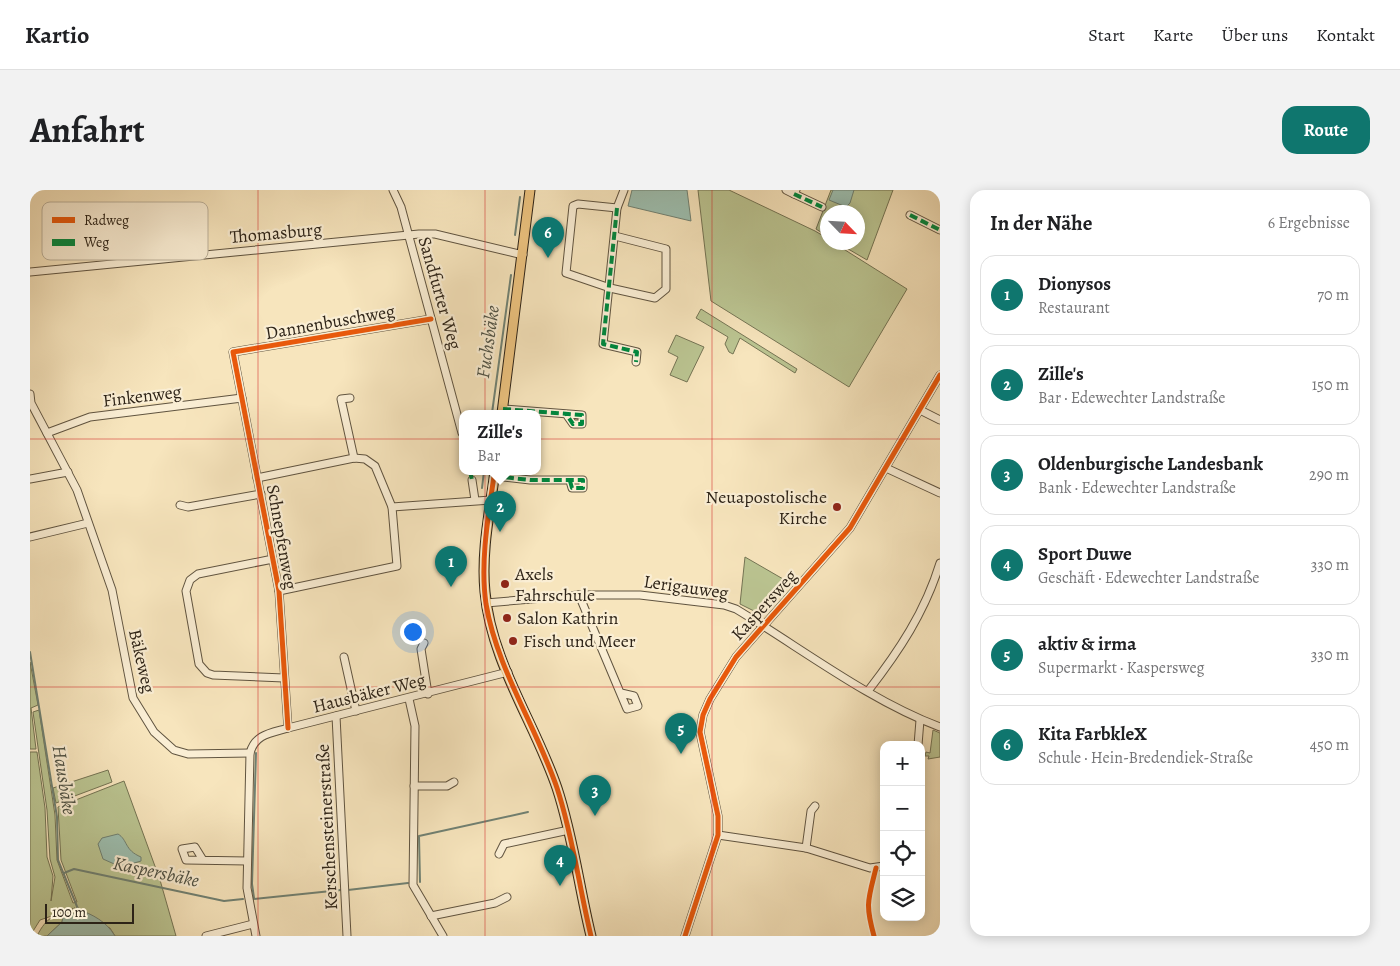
<!DOCTYPE html>
<html lang="de">
<meta charset="utf-8">
<style>
:root{--surface:#fff;--page:#f2f2f2;--text:#202124;--muted:#757577;--line:#e0e0e0;--accent:#0f766e}
body{margin:0;font-family:Alegreya,serif;background:var(--page);color:var(--text)}
.controls{position:absolute;right:15px;bottom:15px;display:grid;overflow:hidden;border-radius:10px;box-shadow:0 2px 12px #0003}
.controls button{width:45px;height:45px;display:grid;place-items:center;padding:0;border:0;border-bottom:1px solid var(--line);background:var(--surface);color:var(--text);font:25px sans-serif}
.compass{position:absolute;left:790px;top:15px;width:45px;height:45px;border-radius:50%;background:var(--surface);box-shadow:0 2px 12px #0003;rotate:115deg}
.scale{position:absolute;left:15px;bottom:12px;width:89px;box-sizing:border-box;padding-left:5px;border:2px solid #2d2317;border-top:0;font-size:14px;line-height:18px;white-space:nowrap;color:#2d2317;-webkit-text-stroke:4px #faeed4;paint-order:stroke}
.you{position:absolute;left:382px;top:441px;width:18px;height:18px;margin:-12px;border:4px solid #fff;border-radius:50%;background:#1a73e8;box-shadow:0 0 0 8px #1a73e833}
.badge{display:grid;place-items:center;width:32px;height:32px;border-radius:50%;background:var(--accent);color:#fff;font-size:16px;font-weight:700}
.pin{position:absolute;translate:-50% -41px;filter:drop-shadow(0 1px 2px #0008)}
.pin::after{content:'';position:absolute;top:26px;width:18px;height:15px;background:inherit;clip-path:polygon(0 0,100% 0,50% 100%)}
.popup{position:absolute;left:429px;top:220px;width:82px;height:65px;box-sizing:border-box;display:grid;place-content:center;border-radius:10px;background:var(--surface);filter:drop-shadow(0 1px 4px #0005);font-size:16px;white-space:nowrap;color:var(--muted)}
.popup b{font-size:19px;color:var(--text)}
.popup::after{content:'';position:absolute;left:50%;top:100%;margin-left:-10px;border:10px solid transparent;border-top-color:var(--surface)}
.list{margin:0;padding:0;list-style:none}
h2{display:flex;justify-content:space-between;align-items:center;height:65px;margin:0;padding:0 20px;font-size:21px}
h2 small{font-size:16px;font-weight:400;color:var(--muted)}
.list li{display:grid;grid-template-columns:32px 1fr auto;gap:15px;align-items:center;box-sizing:border-box;height:80px;margin:0 10px 10px;padding:0 10px;border:1px solid var(--line);border-radius:15px}
.list b{display:block;font-size:19px;white-space:nowrap}
.list p{margin:0;font-size:16px;white-space:nowrap;color:var(--muted)}
.list em{font-size:16px;font-style:normal;color:var(--muted)}
.icon{flex:none;width:28px;height:28px;fill:none;stroke:currentColor;stroke-width:2;stroke-linecap:round;stroke-linejoin:round}
.map{position:relative;flex:none;width:910px;height:746px;overflow:hidden;border-radius:15px}
header{display:flex;align-items:center;gap:30px;box-sizing:border-box;height:70px;padding:0 25px;background:var(--surface);border-bottom:1px solid var(--line)}
header strong{font-size:24px}
nav{display:flex;gap:28px;margin-inline-start:auto;font-size:18px}
.intro{display:flex;align-items:center;justify-content:space-between;box-sizing:border-box;height:120px;padding:0 30px}
h1{margin:0;font-size:35px}
.button{padding:12px 22px;border-radius:15px;background:var(--accent);color:#fff;font-size:18px;font-weight:700}
main{display:flex;gap:30px;padding:0 30px}
aside{flex:1;background:var(--surface);border-radius:15px;box-shadow:0 2px 12px #0003}
.map>svg:first-child{display:block}
.green{fill:#bbc592;stroke:#747454}
.water{fill:#9dbfb0;stroke:#708173}
.lines{fill:none;stroke-linecap:round;stroke-linejoin:round}
.stream{stroke:#708173;stroke-width:2}
.minor-casing{stroke:#605440;stroke-width:9}
.major-casing{stroke:#2d2317;stroke-width:11}
.minor{stroke:#faeed4;stroke-width:7}
.major{stroke:#ecc27e;stroke-width:9}
.quiet{stroke:#00873e;stroke-width:4;stroke-dasharray:8 4;stroke-linecap:butt}
.cycleway-casing{stroke:#faeed4;stroke-width:8}
.cycleway{stroke:#e8590c;stroke-width:5}
.grid{fill:none;stroke:#d62828;stroke-width:1;stroke-opacity:0.55}
.poi-dot{fill:#8f2418;stroke:#faeed4;stroke-width:2}
.labels{text-anchor:middle;dominant-baseline:central;stroke-width:4.5;stroke-linejoin:round;paint-order:stroke}
.street-label{font-size:18px;fill:#2d2317;stroke:#faeed4}
.poi-label{font-size:18px;fill:#2d2317;stroke:#faeed4;text-anchor:start}
.water-label{font-size:19px;font-style:italic;fill:#4f5245;stroke:#faeed4}
.key{fill:#faeed4;stroke:#bcb19b;stroke-width:1}
.key-label{font-size:14px;fill:#2d2317}
</style>
<header>
<strong>Kartio</strong>
<nav><a>Start</a><a>Karte</a><a>Über uns</a><a>Kontakt</a></nav>
</header>
<div class="intro"><h1>Anfahrt</h1><a class="button">Route</a></div>
<main>
<div class="map">
<svg width="910" height="746" viewBox="0 0 910 746">
<rect width="100%" height="100%" fill="#f7e5bd"/>
<filter id="stains"><feTurbulence type="fractalNoise" baseFrequency=".004" numOctaves="4"/><feColorMatrix values="0 0 0 0 .2 0 0 0 0 .09 0 0 0 0 .02 0 0 0 .5 -.17"/></filter>
<radialGradient id="worn" r=".72"><stop offset=".6" stop-color="#630" stop-opacity="0"/><stop offset="1" stop-color="#630" stop-opacity=".3"/></radialGradient>
<g class="green">
<path d="M668 0H699L785 41 797 48 798 52 804 53 877 99 819 197 681 111Z"/>
<path d="M801 0H863L837 70 808 53 828 52V22H798L797 46 786 39Z"/>
<path d="M671 119 767 179 765 183 710 148 703 164 699 162 695 154 698 147 666 128Z"/>
<path d="M646 145 674 157 657 192 640 185 648 167 638 162Z"/>
<path d="M715 367 760 393 728 423 710 414Z"/>
<path d="M0 472 8 515 1 518 6 559H0Z"/>
<path d="M9 520 25 625 27 670 43 713 47 712 31 670 28 617 94 591 130 690 146 746H85L80 738 44 723 33 727 32 732 17 746H7C17 726 25 725 45 718L10 730 0 746V562H7L15 618 17 667 23 686 21 711 25 687 20 669 17 620 3 522Z"/>
<path d="M903 540 910 543V567L898 569 899 566H895L896 562 900 563Z"/>
<path d="M78 580 82 592 26 613 23 598Z"/>
</g>
<g class="water">
<path d="M602 0H657L661 31 598 16Z"/>
<path d="M803 0H824L820 13 816 17 799 10Z"/>
<path d="M88 644C98 650 94 660 111 667V671L91 677 73 669 68 654 72 648Z"/>
<path d="M48 719C63 725 76 731 85 746H17L32 732 33 727 44 723Z"/>
</g>
<g class="lines">
<g class="stream">
<path d="M485 45 490 7"/>
<path d="M462 223 481 85"/>
<path d="M452 298 454 281"/>
<path d="M0 462 27 627 28 670 48 719"/>
<path d="M34 683 44 679 194 711 213 709"/>
<path d="M390 692 389 646 498 622"/>
<path d="M318 700 378 693"/>
<path d="M224 708 222 694 226 563"/>
<path d="M223 709 311 700"/>
</g>
<defs>
<g id="minor">
<path d="M363 0 371 17 432 243"/>
<path d="M594 0 587 18 573 154 607 162 606 172"/>
<path d="M756 0 764 4 766 0"/>
<path d="M764 4 792 17"/>
<path d="M880 25 910 40"/>
<path d="M585 46 636 59V99L625 108 580 98 536 83 543 16 548 14 587 18"/>
<path d="M0 82 389 44H405L493 65"/>
<path d="M0 204 1 213 47 300 82 400 103 508 124 542 144 560 158 564 220 563"/>
<path d="M320 208 311 209 324 268"/>
<path d="M473 219 552 225V234H543L536 224"/>
<path d="M890 220 910 230"/>
<path d="M17 243 60 227 212 208"/>
<path d="M856 278 910 303"/>
<path d="M464 286 500 290H553V298H542L540 291"/>
<path d="M227 288 324 268 335 269 345 276 362 317 367 376 249 401"/>
<path d="M0 289 38 282"/>
<path d="M442 290 445 310"/>
<path d="M150 315 158 317 231 304"/>
<path d="M362 317 461 310"/>
<path d="M0 347 58 333"/>
<path d="M243 369 168 384 160 390 156 401 169 474 177 483 183 485 254 488"/>
<path d="M549 405 597 519 608 516 604 506 591 503"/>
<path d="M456 413 549 405H610L694 415 706 419C771 458 840 511 910 537"/>
<path d="M394 453 391 459 398 504"/>
<path d="M314 467 326 521"/>
<path d="M838 501C869 461 895 422 910 373"/>
<path d="M379 509 385 536 383 695 413 746"/>
<path d="M306 526 317 746"/>
<path d="M258 538 249 401 203 162 401 129"/>
<path d="M888 555 890 530"/>
<path d="M384 596H417L424 592"/>
<path d="M688 645 776 658 840 678 854 676"/>
<path d="M776 658 781 621 785 616"/>
<path d="M469 664 474 654 539 640"/>
<path d="M173 670 165 657 152 659 156 670 217 671"/>
<path d="M401 726 465 713 477 707"/>
<path d="M176 746 223 734"/>
<path d="M226 746 217 698 220 563C225 544 241 543 258 538L478 482"/>
<path d="M655 746 688 645V626L670 542 673 525 680 509 706 467 820 338 910 185"/>
</g>
<g id="major">
<path d="M472 223 500 0"/>
<path d="M465 281C460 320 451 362 455 402 461 472 505 533 527 598 543 646 549 697 561 746"/>
</g>
</defs>
<use href="#minor" class="minor-casing"/>
<use href="#major" class="major-casing"/>
<use href="#minor" class="minor"/>
<use href="#major" class="major"/>
<g class="quiet">
<path d="M764 4 792 17"/>
<path d="M587 18 573 154 607 162 606 172"/>
<path d="M880 25 910 40"/>
<path d="M473 219 552 225V234H543L536 224"/>
<path d="M440 281 442 290"/>
<path d="M464 286 500 290H553V298H542L540 291"/>
</g>
<defs>
<g id="cycleway">
<path d="M464 286C458 327 450 373 456 414 467 479 506 536 527 598 543 646 549 697 561 746"/>
<path d="M258 538 249 401 203 162 401 129"/>
<path d="M655 746 688 645V626L670 542 673 525 680 509 706 467 820 338 910 185"/>
<path d="M844 746C835 714 838 710 846 678"/>
</g>
</defs>
<use href="#cycleway" class="cycleway-casing"/>
<use href="#cycleway" class="cycleway"/>
</g>
<path class="grid" d="M228 0V746M455 0V746M682 0V746M0 249H910M0 497H910"/>
<g class="poi-dot">
<circle cx="807" cy="317" r="5"/>
<circle cx="475" cy="394" r="5"/>
<circle cx="477" cy="428" r="5"/>
<circle cx="483" cy="451" r="5"/>
</g>
<g class="labels">
<g class="street-label">
<text transform="translate(246 43) rotate(-5)">Thomasburg</text>
<text transform="translate(410 103) rotate(74)">Sandfurter Weg</text>
<text transform="translate(300 132) rotate(-10)">Dannenbuschweg</text>
<text transform="translate(112 206) rotate(-7)">Finkenweg</text>
<text transform="translate(252 347) rotate(80)">Schnepfenweg</text>
<text transform="translate(656 397) rotate(8)">Lerigauweg</text>
<text transform="translate(734 415) rotate(-48)">Kaspersweg</text>
<text transform="translate(112 471) rotate(77)">Bäkeweg</text>
<text transform="translate(339 503) rotate(-14)">Hausbäker Weg</text>
<text transform="translate(297 637) rotate(-93)">Kerschensteinerstraße</text>
</g>
<g class="poi-label">
<text x="797" y="307" text-anchor="end">Neuapostolische<tspan x="797" dy="21">Kirche</tspan></text>
<text x="485" y="384">Axels<tspan x="485" dy="21">Fahrschule</tspan></text>
<text x="487" y="428">Salon Kathrin</text>
<text x="493" y="451">Fisch und Meer</text>
</g>
<g class="water-label">
<text transform="translate(458 152) rotate(-82)">Fuchsbäke</text>
<text transform="translate(34 590) rotate(81)">Hausbäke</text>
<text transform="translate(126 682) rotate(12)">Kaspersbäke</text>
</g>
</g>
<rect x="12" y="12" width="166" height="58" rx="8" class="key"/>
<rect x="22" y="27" width="23" height="6" fill="#e8590c"/>
<rect x="22" y="49" width="23" height="7" fill="#00873e"/>
<g class="key-label">
<text x="54" y="35">Radweg</text>
<text x="54" y="57">Weg</text>
</g>
<rect width="100%" height="100%" filter="url(#stains)"/>
<rect width="100%" height="100%" fill="url(#worn)"/>
</svg>
<div class="controls">
<button>+</button>
<button>−</button>
<button><svg class="icon" aria-label="locate" viewBox="0 0 24 24"><circle cx="12" cy="12" r="6"/><path d="M12 2v4M12 18v4M2 12h4M18 12h4"/></svg></button>
<button><svg class="icon" aria-label="layers" viewBox="0 0 24 24"><path d="M12 4l9 5-9 5-9-5zM3 14l9 5 9-5"/></svg></button>
</div>
<svg class="compass" viewBox="-18 -18 36 36"><path d="M0-13l5 13h-10z" fill="#e53935"/><path d="M0 13l5-13h-10z" fill="#757577"/></svg>
<div class="scale">100 m</div>
<div class="you"></div>
<div class="pin badge" style="left:421px;top:397px">1</div>
<div class="pin badge" style="left:470px;top:342px">2</div>
<div class="popup"><b>Zille's</b>Bar</div>
<div class="pin badge" style="left:565px;top:626px">3</div>
<div class="pin badge" style="left:530px;top:696px">4</div>
<div class="pin badge" style="left:651px;top:564px">5</div>
<div class="pin badge" style="left:518px;top:68px">6</div>
</div>
<aside>
<h2>In der Nähe<small>6 Ergebnisse</small></h2>
<ul class="list">
<li><span class="badge">1</span><div><b>Dionysos</b><p>Restaurant</p></div><em>70 m</em></li>
<li><span class="badge">2</span><div><b>Zille's</b><p>Bar · Edewechter Landstraße</p></div><em>150 m</em></li>
<li><span class="badge">3</span><div><b>Oldenburgische Landesbank</b><p>Bank · Edewechter Landstraße</p></div><em>290 m</em></li>
<li><span class="badge">4</span><div><b>Sport Duwe</b><p>Geschäft · Edewechter Landstraße</p></div><em>330 m</em></li>
<li><span class="badge">5</span><div><b>aktiv &amp; irma</b><p>Supermarkt · Kaspersweg</p></div><em>330 m</em></li>
<li><span class="badge">6</span><div><b>Kita FarbkleX</b><p>Schule · Hein-Bredendiek-Straße</p></div><em>450 m</em></li>
</ul>
</aside>
</main>
